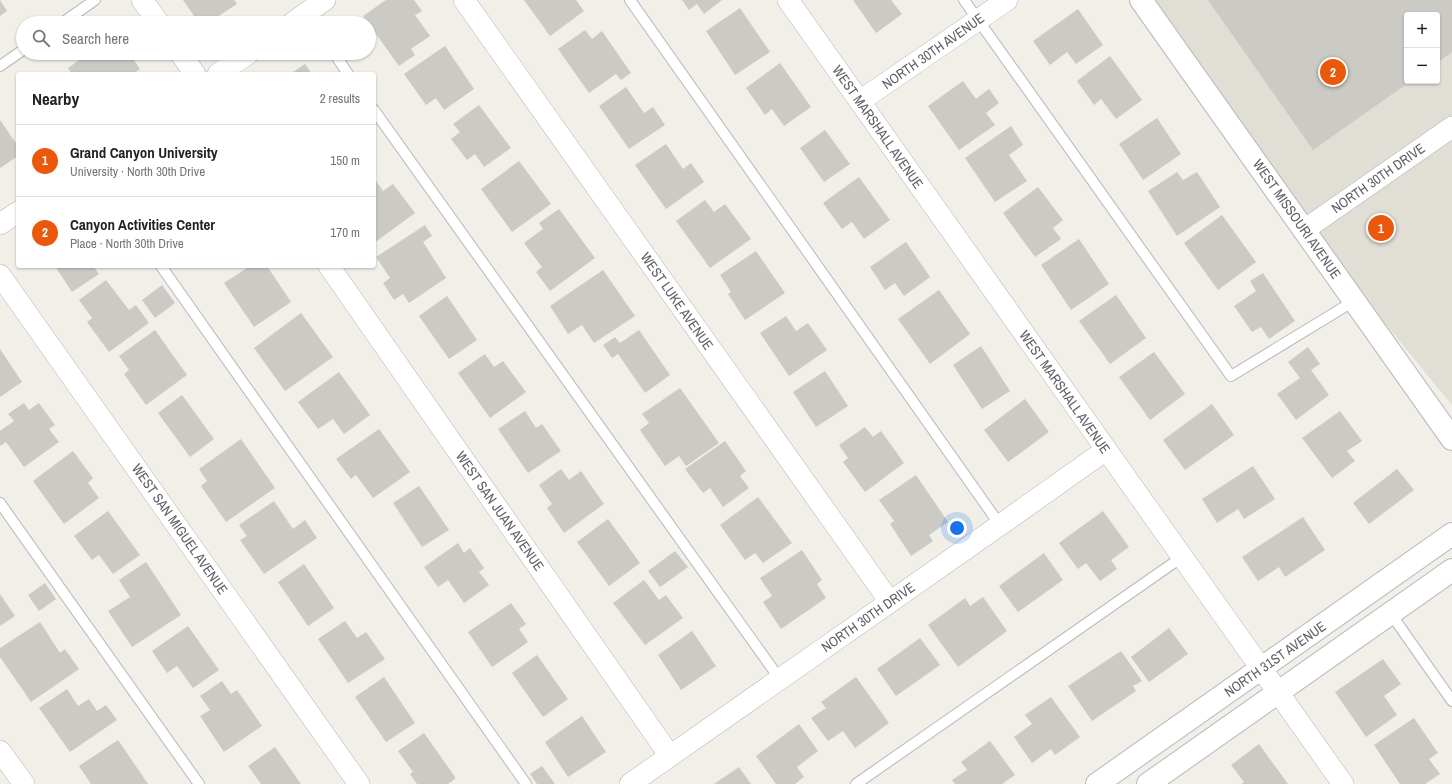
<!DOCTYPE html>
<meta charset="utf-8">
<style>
:root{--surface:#fff;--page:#f6f6f6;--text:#222;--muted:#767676;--line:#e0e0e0;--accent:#ea580c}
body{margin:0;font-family:"Archivo Narrow",sans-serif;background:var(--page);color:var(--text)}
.controls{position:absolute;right:12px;top:12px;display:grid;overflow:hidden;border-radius:4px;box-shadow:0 1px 3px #0004}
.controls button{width:36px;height:36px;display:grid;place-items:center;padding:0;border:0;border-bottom:1px solid var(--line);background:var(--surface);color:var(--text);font:20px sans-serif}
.you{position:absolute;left:957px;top:528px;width:14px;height:14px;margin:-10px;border:3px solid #fff;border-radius:50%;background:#1a73e8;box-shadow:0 0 0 6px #1a73e833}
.badge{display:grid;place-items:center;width:26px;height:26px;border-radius:50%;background:var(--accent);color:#fff;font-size:13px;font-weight:700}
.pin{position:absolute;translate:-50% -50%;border:2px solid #fff;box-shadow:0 1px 4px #0006}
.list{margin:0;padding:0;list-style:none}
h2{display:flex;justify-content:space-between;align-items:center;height:52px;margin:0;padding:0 16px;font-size:17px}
h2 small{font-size:13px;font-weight:400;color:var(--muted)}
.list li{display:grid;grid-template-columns:26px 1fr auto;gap:12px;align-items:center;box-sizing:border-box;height:72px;padding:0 16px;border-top:1px solid var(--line)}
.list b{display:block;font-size:15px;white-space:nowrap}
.list p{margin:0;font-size:13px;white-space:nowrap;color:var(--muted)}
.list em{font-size:13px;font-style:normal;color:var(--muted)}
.icon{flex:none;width:22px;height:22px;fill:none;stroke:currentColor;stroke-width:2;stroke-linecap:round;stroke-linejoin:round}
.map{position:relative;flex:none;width:1452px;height:784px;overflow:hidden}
.search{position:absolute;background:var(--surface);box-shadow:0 1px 3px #0004;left:16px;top:16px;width:360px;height:44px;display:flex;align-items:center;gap:10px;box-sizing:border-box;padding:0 14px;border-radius:22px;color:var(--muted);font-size:15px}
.panel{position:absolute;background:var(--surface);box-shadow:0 1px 3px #0004;left:16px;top:72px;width:360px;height:196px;border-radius:4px}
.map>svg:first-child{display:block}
.education{fill:#e1ded6;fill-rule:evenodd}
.building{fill:#cccac5}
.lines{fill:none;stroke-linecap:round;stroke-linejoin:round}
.service-casing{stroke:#b5b8bc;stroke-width:12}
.minor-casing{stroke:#b5b8bc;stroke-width:22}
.tertiary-casing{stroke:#b5b8bc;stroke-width:24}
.service{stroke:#fff;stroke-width:10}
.minor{stroke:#fff;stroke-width:21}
.tertiary{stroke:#fff;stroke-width:22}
.labels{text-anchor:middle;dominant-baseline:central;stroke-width:3;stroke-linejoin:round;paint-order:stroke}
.street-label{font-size:14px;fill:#5f6368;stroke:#fff}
</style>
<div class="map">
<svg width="1452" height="784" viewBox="0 0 1452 784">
<rect width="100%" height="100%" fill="#f1efe8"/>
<path class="education" d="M1149 0H1452V405L1359 292ZM1407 15H1437V81H1407Z"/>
<g class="building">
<path d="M0 0 7 11 0 16Z"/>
<path d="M183 0H234L237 4 208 23H199Z"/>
<path d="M386 0H414L422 11 415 15 430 36 411 49 415 55 399 66 363 16Z"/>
<path d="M524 0H576L584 11 550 36Z"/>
<path d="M682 0H722L704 14 697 4 689 10Z"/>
<path d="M853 0H891L902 14 876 33Z"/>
<path d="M1208 0H1452V52L1437 63V15H1407V81H1411L1313 150Z"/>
<path d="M740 8 770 52 735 75 706 31Z"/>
<path d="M1078 9 1103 45 1076 64 1067 52 1050 65 1033 41Z"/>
<path d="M585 30 592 39 602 31 631 73 621 80 616 74 589 93 558 49Z"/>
<path d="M445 46 474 89 444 110 436 98 426 105 404 74Z"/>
<path d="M89 53H129L140 69 133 74H72L68 68Z"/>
<path d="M1110 56 1142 100 1116 119 1101 99 1094 105 1077 81Z"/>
<path d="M780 63 811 107 784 126 772 109 765 115 746 88Z"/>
<path d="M305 64 312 74H290Z"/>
<path d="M963 81 976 99 989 89 999 103 986 113 995 125 959 150 928 106Z"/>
<path d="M626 87 644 113 653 107 665 125 629 149 599 106Z"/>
<path d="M479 105 511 148 484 167 475 154 467 160 451 139 460 132 453 124Z"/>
<path d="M1157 118 1181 154 1143 180 1119 144Z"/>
<path d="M0 120 18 146V156L0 168Z"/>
<path d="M1011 126 1023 145 1009 155 1027 181 995 202 965 158Z"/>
<path d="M825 130 850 164 824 182 800 148Z"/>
<path d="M666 144 683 169 691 163 704 182 666 209 635 165Z"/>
<path d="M519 161 551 204 512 232 481 189Z"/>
<path d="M1177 172 1183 180 1197 172 1220 207 1177 236 1148 191Z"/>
<path d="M859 177 890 220 864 239 852 222 842 229 823 203Z"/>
<path d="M374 178 383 191 393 184 415 213 374 243Z"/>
<path d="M1038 187 1063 220 1053 228 1061 239 1035 257 1003 213Z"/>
<path d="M705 200 714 212 725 204 751 239 710 268 676 221Z"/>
<path d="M559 209 595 258 550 291 536 272 542 267 524 243 543 229 539 223Z"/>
<path d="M1222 215 1256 262 1218 290 1184 243Z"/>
<path d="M425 225 432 236 423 242 446 278 409 303 403 294 394 300 383 283 390 278 376 257Z"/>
<path d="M1079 239 1109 284 1071 310 1041 265Z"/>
<path d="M906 242 930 277 904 296 895 283 885 290 870 267Z"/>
<path d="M756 251 785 293 745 320 728 294 731 292 720 275Z"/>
<path d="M55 266H93L99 274 72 292Z"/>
<path d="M250 266H267L291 302 254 327 224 283Z"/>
<path d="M603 270 635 316 594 343 582 325 568 334 550 306Z"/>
<path d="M1263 273 1295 321 1269 339 1261 327 1252 332 1234 306 1256 291 1250 281Z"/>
<path d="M106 280 129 310 136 305 149 323 109 352 87 322 92 318 79 300Z"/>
<path d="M162 285 175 303 155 318 142 300Z"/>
<path d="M939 290 970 334 930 364 898 319Z"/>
<path d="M1116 295 1146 338 1110 364 1079 321Z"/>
<path d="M447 296 477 340 449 359 419 316Z"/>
<path d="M301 313 333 357 285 391 254 348Z"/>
<path d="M786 316 796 331 808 323 827 350 789 376 760 333Z"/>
<path d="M155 330 187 375 146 405 124 374 129 370 119 356Z"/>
<path d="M639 330 670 375 645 393 618 354 612 358 603 345 615 337 620 343Z"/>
<path d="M981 346 1010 391 982 409 953 365Z"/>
<path d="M1308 347 1320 364 1311 370 1329 395 1296 420 1277 394 1300 378 1288 362Z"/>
<path d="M0 349 22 382 0 397Z"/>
<path d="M1154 352 1185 394 1150 420 1119 377Z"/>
<path d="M485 354 494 367 503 361 526 392 490 418 458 373Z"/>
<path d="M825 371 848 406 816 427 793 392Z"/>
<path d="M339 372 370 415 344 434 333 419 318 429 298 402Z"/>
<path d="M680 388 719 443 686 466 679 456 665 466 640 430 649 423 642 414Z"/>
<path d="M182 395 214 439 190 457 158 413Z"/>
<path d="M1025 399 1049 432 1008 462 984 430Z"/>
<path d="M24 403 29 410 39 403 55 425 49 429 59 442 24 467 6 442 0 446V431L14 421 8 414Z"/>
<path d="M1212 404 1234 435 1185 470 1163 440Z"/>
<path d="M525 411 536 428 542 424 561 451 528 473 498 429Z"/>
<path d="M1340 411 1362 441 1347 451 1355 461 1332 478 1302 438Z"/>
<path d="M865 427 873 437 881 431 904 463 865 492 843 462 848 458 839 445Z"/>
<path d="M379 429 410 472 373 498 356 475 351 479 336 459Z"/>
<path d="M241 439 275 488 226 522 201 486 207 481 199 469Z"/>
<path d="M725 441 746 471 740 476 749 488 723 507 710 488 703 493 685 469Z"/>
<path d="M73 451 93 478 88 483 99 498 64 524 33 481Z"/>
<path d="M1253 466 1275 499 1244 519 1238 509 1217 523 1202 499Z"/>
<path d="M561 469 569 480 581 471 604 504 564 533 547 508 552 504 539 485Z"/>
<path d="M1397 469 1414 490 1369 524 1353 503Z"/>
<path d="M916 475 948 522 929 535 933 541 911 556 890 524 894 521 879 500Z"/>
<path d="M419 486 449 530 422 547 393 503Z"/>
<path d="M758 497 792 543 763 563 755 553 745 560 720 525Z"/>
<path d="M274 501 293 529 305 520 317 538 264 574 240 540 247 536 239 525Z"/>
<path d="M108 511 140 555 113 574 99 555 92 560 74 536Z"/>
<path d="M1103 511 1129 547 1111 560 1117 569 1100 581 1086 563 1078 569 1059 543Z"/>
<path d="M1303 517 1325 550 1285 577 1279 567 1258 581 1242 557Z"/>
<path d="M608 519 640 563 609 586 577 542Z"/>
<path d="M458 543 464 553 470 548 484 568 479 572 489 585 464 603 448 580 438 587 424 567Z"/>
<path d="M802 550 822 580 817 584 826 598 781 629 763 602 772 596 760 578Z"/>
<path d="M675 551 688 567 660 587 648 571Z"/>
<path d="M1044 553 1063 580 1018 612 999 586Z"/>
<path d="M146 562 181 615 132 647 108 611 130 597 119 580Z"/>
<path d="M304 564 334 608 308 626 278 582Z"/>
<path d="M644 580 659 600 666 595 683 618 645 645 613 603Z"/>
<path d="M45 583 56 599 39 611 28 595Z"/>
<path d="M0 594 15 616 0 626Z"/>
<path d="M983 597 1007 631 958 667 928 625 965 598 970 606Z"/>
<path d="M511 603 526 624 519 629 528 642 492 667 468 632Z"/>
<path d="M345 621 357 638 366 632 385 659 348 683 318 639Z"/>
<path d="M40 622 60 653 65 649 79 669 31 702 0 657V648Z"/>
<path d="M188 626 219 670 193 688 177 666 167 673 152 651Z"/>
<path d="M1169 628 1188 654 1149 682 1131 657Z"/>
<path d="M692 631 716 666 681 690 658 655Z"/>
<path d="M920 638 940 665 896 696 877 669Z"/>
<path d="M1121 651 1142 681 1133 686 1136 691 1092 721 1068 686Z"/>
<path d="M537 655 568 699 543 717 512 673Z"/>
<path d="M1383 659 1401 684 1384 696 1397 715 1366 737 1335 692Z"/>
<path d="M384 677 415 723 386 742 355 697Z"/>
<path d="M856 677 889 723 855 748 843 731 828 741 811 718 826 708 821 702Z"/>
<path d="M222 681 231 694 237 690 262 726 224 752 200 716 210 710 200 696Z"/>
<path d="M67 689 78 706 89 699 97 711 106 705 117 720 70 752 39 708Z"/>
<path d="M1051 697 1080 737 1055 755 1051 749 1032 763 1014 737 1032 724 1025 715Z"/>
<path d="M582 716 606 752 568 777 545 742Z"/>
<path d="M1414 718 1438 753 1429 759 1440 774 1425 784H1400L1374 745Z"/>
<path d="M799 724 818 751 797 767 804 777 795 784H776L756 756Z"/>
<path d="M424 733 455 777V779L448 784H417L410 774 413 772 398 751Z"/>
<path d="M118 740 148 784H91L79 766Z"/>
<path d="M990 741 1015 775 1002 784H955L952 780 967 770 961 762Z"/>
<path d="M1259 744 1288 784H1241L1244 782 1231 765Z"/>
<path d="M275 747 301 784H261L248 766Z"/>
<path d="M542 766 555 784H537L530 774Z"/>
<path d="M739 767 751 784H714Z"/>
</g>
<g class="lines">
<defs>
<g id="service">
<path d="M630 0 1000 525"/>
<path d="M964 0 1231 376 1354 301"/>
<path d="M62 23 95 0"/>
<path d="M334 53 348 74"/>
<path d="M0 66 23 50"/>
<path d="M374 110 779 678"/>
<path d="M161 266 526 784"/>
<path d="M0 503 199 784"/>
<path d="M1391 614 1452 701"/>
<path d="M856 784 1182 557"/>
</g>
<g id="minor">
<path d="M142 0 159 23"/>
<path d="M464 0 890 602"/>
<path d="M788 0 1343 784"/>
<path d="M292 23 325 0"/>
<path d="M180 53 195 74"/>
<path d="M218 74 249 53"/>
<path d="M860 101 1007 0"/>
<path d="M0 224 18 212"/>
<path d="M1304 230 1452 127"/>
<path d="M329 266 670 756"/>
<path d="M0 275 359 784"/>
<path d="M0 751 24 784"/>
<path d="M630 784 1000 525 1106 450"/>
</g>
<g id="tertiary">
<path d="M1141 0 1452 439"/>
<path d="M1097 784 1452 534"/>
<path d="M1148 784 1452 570"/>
</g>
</defs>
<use href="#service" class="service-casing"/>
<use href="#minor" class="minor-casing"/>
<use href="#tertiary" class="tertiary-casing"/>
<use href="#service" class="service"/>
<use href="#minor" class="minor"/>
<use href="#tertiary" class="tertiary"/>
</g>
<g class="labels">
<g class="street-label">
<text transform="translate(933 51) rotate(-35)">NORTH 30TH AVENUE</text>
<text transform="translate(878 127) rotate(55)">WEST MARSHALL AVENUE</text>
<text transform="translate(1378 178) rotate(-35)">NORTH 30TH DRIVE</text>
<text transform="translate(1297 219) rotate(55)">WEST MISSOURI AVENUE</text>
<text transform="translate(677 301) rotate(55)">WEST LUKE AVENUE</text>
<text transform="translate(1065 392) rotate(55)">WEST MARSHALL AVENUE</text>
<text transform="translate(500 511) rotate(55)">WEST SAN JUAN AVENUE</text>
<text transform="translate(180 529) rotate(55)">WEST SAN MIGUEL AVENUE</text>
<text transform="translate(868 617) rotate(-35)">NORTH 30TH DRIVE</text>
<text transform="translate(1275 659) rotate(-35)">NORTH 31ST AVENUE</text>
</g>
</g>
</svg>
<div class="controls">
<button>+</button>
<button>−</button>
</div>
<div class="you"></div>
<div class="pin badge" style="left:1381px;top:228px">1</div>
<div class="pin badge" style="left:1333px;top:72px">2</div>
<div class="search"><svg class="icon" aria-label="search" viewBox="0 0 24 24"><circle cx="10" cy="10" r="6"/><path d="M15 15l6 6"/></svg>Search here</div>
<section class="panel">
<h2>Nearby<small>2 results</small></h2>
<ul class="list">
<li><span class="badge">1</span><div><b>Grand Canyon University</b><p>University · North 30th Drive</p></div><em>150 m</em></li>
<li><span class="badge">2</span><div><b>Canyon Activities Center</b><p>Place · North 30th Drive</p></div><em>170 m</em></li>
</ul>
</section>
</div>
